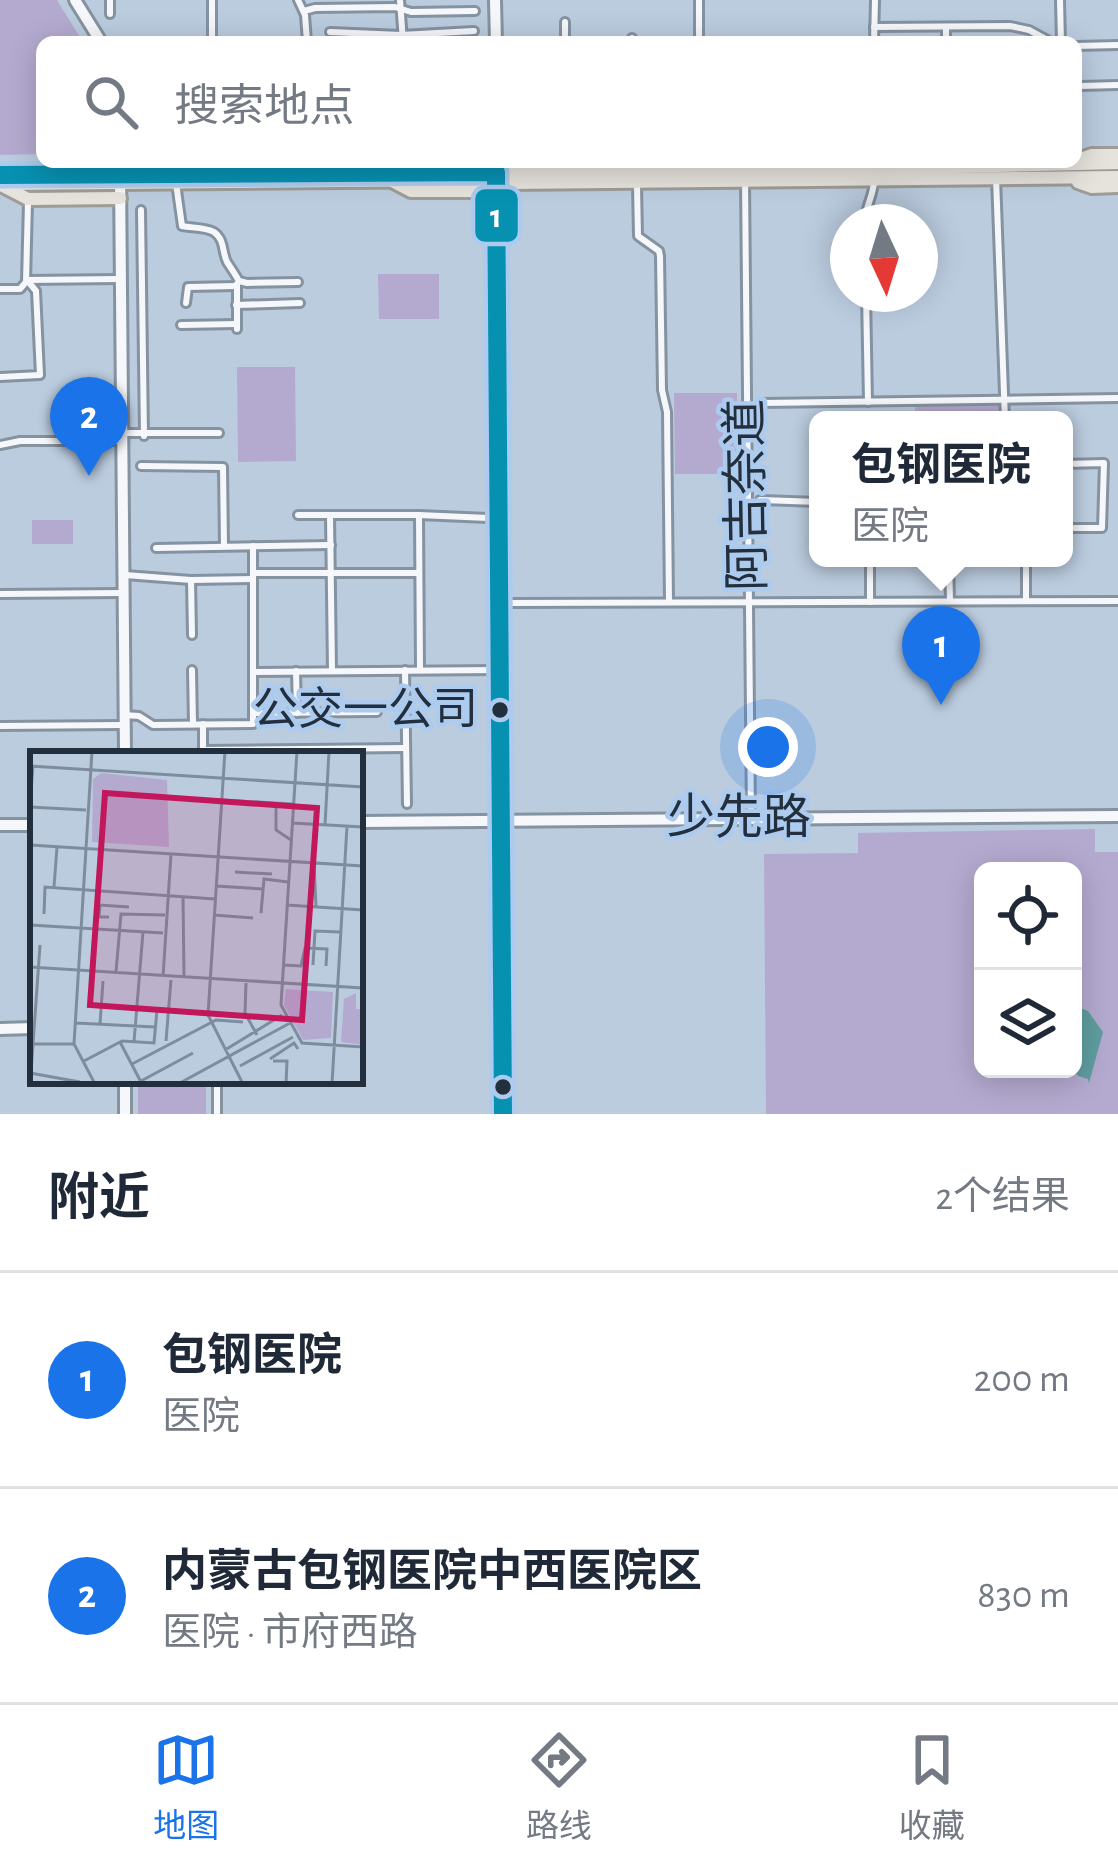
<!DOCTYPE html>
<html lang="zh">
<meta charset="utf-8">
<style>
:root{--surface:#fff;--page:#f6f6f7;--text:#1f2937;--muted:#747a83;--line:#e0e1e3;--accent:#1a73e8}
body{margin:0;font-family:"Alegreya Sans","Noto Sans SC",sans-serif;background:var(--page);color:var(--text)}
.controls{position:absolute;right:36px;bottom:36px;display:grid;overflow:hidden;border-radius:18px;box-shadow:0 6px 30px #0003}
.controls button{width:108px;height:108px;display:grid;place-items:center;padding:0;border:0;border-bottom:3px solid var(--line);background:var(--surface);color:var(--text);font:60px sans-serif}
.compass{position:absolute;left:830px;top:204px;width:108px;height:108px;border-radius:50%;background:var(--surface);box-shadow:0 6px 30px #0003;rotate:176deg}
.you{position:absolute;left:768px;top:747px;width:42px;height:42px;margin:-30px;border:9px solid #fff;border-radius:50%;background:#1a73e8;box-shadow:0 0 0 18px #1a73e833}
.badge{display:grid;place-items:center;width:78px;height:78px;border-radius:50%;background:var(--accent);color:#fff;font-size:39px;font-weight:700}
.pin{position:absolute;translate:-50% -99px;filter:drop-shadow(0 3px 6px #0008)}
.pin::after{content:'';position:absolute;top:63px;width:42px;height:36px;background:inherit;clip-path:polygon(0 0,100% 0,50% 100%)}
.popup{position:absolute;left:809px;top:411px;width:264px;height:156px;box-sizing:border-box;display:grid;place-content:center;border-radius:18px;background:var(--surface);filter:drop-shadow(0 3px 9px #0005);font-size:39px;white-space:nowrap;color:var(--muted)}
.popup b{font-size:45px;color:var(--text)}
.popup::after{content:'';position:absolute;left:50%;top:100%;margin-left:-24px;border:24px solid transparent;border-top-color:var(--surface)}
.list{margin:0;padding:0;list-style:none}
h2{display:flex;justify-content:space-between;align-items:center;height:156px;margin:0;padding:0 48px;font-size:51px}
h2 small{font-size:39px;font-weight:400;color:var(--muted)}
.list li{display:grid;grid-template-columns:78px 1fr auto;gap:36px;align-items:center;box-sizing:border-box;height:216px;padding:0 48px;border-top:3px solid var(--line)}
.list b{display:block;font-size:45px;white-space:nowrap}
.list p{margin:0;font-size:39px;white-space:nowrap;color:var(--muted)}
.list em{font-size:39px;font-style:normal;color:var(--muted)}
.icon{flex:none;width:66px;height:66px;fill:none;stroke:currentColor;stroke-width:2;stroke-linecap:round;stroke-linejoin:round}
.map{position:relative;flex:none;width:1118px;height:1114px;overflow:hidden}
.search{position:absolute;background:var(--surface);box-shadow:0 6px 30px #0003;left:36px;right:36px;top:36px;height:132px;display:flex;align-items:center;gap:30px;box-sizing:border-box;padding:0 42px;border-radius:18px;color:var(--muted);font-size:45px}
.sheet{height:588px;background:var(--surface)}
nav{display:flex;justify-content:space-around;align-items:center;box-sizing:border-box;height:168px;border-top:3px solid var(--line);background:var(--surface);font-size:33px;color:var(--muted)}
nav a{display:grid;justify-items:center;gap:6px}
nav .on{color:var(--accent)}
.map>svg:first-child{display:block}
.green{fill:#b4aad0;fill-rule:evenodd}
.water{fill:#609ea1}
.lines{fill:none;stroke-linecap:round;stroke-linejoin:round}
.street-casing{stroke:#8592a0;stroke-width:12}
.secondary-casing{stroke:#8592a0;stroke-width:16}
.primary-casing{stroke:#9d9c97;stroke-width:18}
.street{stroke:#f5f7fa;stroke-width:6}
.secondary{stroke:#f5f7fa;stroke-width:10}
.primary{stroke:#e6e3dd;stroke-width:12}
.bus-1-casing{stroke:#accbee;stroke-width:27}
.bus-1{stroke:#0791b1;stroke-width:18}
.bus-dot{fill:#232f3d;stroke:#accbee;stroke-width:4.5}
.labels{text-anchor:middle;dominant-baseline:central;stroke-width:9;stroke-linejoin:round;paint-order:stroke}
.bus-label{font-size:45px;fill:#232f3d;stroke:#accbee;text-anchor:end}
.street-label{font-size:48px;fill:#232f3d;stroke:#accbee}
.inset-road{fill:none;stroke:#7e8d9e;stroke-width:3}
.view{fill:#c2185b;fill-opacity:0.15;stroke:#c2185b;stroke-width:6}
.inset-edge{fill:none;stroke:#232f3d;stroke-width:6}
.line-badge{stroke:#accbee;stroke-width:4.5}
.badge-label{font-size:33px;text-anchor:middle;font-weight:bold;fill:#fff}
</style>
<div class="map">
<svg width="1118" height="1114" viewBox="0 0 1118 1114">
<rect width="100%" height="100%" fill="#bbccdf"/>
<g class="green">
<path d="M0 0H57L83 42H42V154L0 155Z"/>
<path d="M378 274H439V319H379Z"/>
<path d="M237 367H295L296 461 238 462Z"/>
<path d="M674 393H737V474H675Z"/>
<path d="M1000 403 1001 420H913L916 404Z"/>
<rect x="32" y="520" width="41" height="24"/>
<path d="M1095 829V852H1118V1114H766L764 854 858 853V833ZM983 871H1073V1069H983Z"/>
<rect x="138" y="1081" width="68" height="33"/>
</g>
<path class="water" d="M1073 1005 1088 1011 1103 1032 1089 1083 1088 1079 1078 1076C1070 1067 1076 1062 1079 1053 1070 1038 1076 1042 1079 1026L1073 1023Z"/>
<g class="lines">
<defs>
<g id="street">
<path d="M212 0V42"/>
<path d="M298 0 305 15 307 42"/>
<path d="M400 0 403 42"/>
<path d="M699 0V42"/>
<path d="M1060 0 1061 42"/>
<path d="M304 11 315 8 395 7 411 12 475 11"/>
<path d="M110 14V0"/>
<path d="M565 22V42"/>
<path d="M874 27 1010 26 1029 30 1051 42"/>
<path d="M946 27V42"/>
<path d="M330 32 401 35 474 31"/>
<path d="M632 38V42"/>
<path d="M874 42 875 0"/>
<path d="M1076 46 1118 45"/>
<path d="M1080 86 1118 85"/>
<path d="M996 178 1005 420"/>
<path d="M745 180 751 819"/>
<path d="M176 183 182 226C191 228 205 227 214 232 225 240 222 252 227 262 231 268 235 274 239 281L247 283 298 282"/>
<path d="M637 185 638 236 659 251 660 256 662 390 667 412 669 602"/>
<path d="M141 210 144 436"/>
<path d="M865 222C865 206 874 196 874 180"/>
<path d="M27 280 119 279"/>
<path d="M0 289H20L26 282 28 202"/>
<path d="M866 294 868 402"/>
<path d="M186 303 188 287 236 286"/>
<path d="M236 305 300 303"/>
<path d="M181 325 237 324"/>
<path d="M237 329V284"/>
<path d="M0 377 40 375 36 291 27 280"/>
<path d="M762 403 1118 398"/>
<path d="M122 433H219"/>
<path d="M0 445 20 441H122"/>
<path d="M1064 464 1104 463 1102 528H1064"/>
<path d="M141 466 223 467 224 546"/>
<path d="M760 500 818 502"/>
<path d="M298 515H419L488 518 498 514"/>
<path d="M330 515 332 671"/>
<path d="M419 515 420 670"/>
<path d="M156 548 331 545"/>
<path d="M949 558 950 601"/>
<path d="M1026 558V601"/>
<path d="M253 573H419"/>
<path d="M125 575 191 580 253 579"/>
<path d="M191 580 192 635"/>
<path d="M0 594 122 593"/>
<path d="M870 602V558"/>
<path d="M501 603 1118 601"/>
<path d="M192 670 193 724"/>
<path d="M405 670 407 804"/>
<path d="M296 671 297 713"/>
<path d="M253 672 497 670"/>
<path d="M254 713 377 712"/>
<path d="M124 715 139 716 153 725 253 724V546"/>
<path d="M203 724V750"/>
<path d="M0 726 122 725"/>
<path d="M203 750 406 748"/>
<path d="M217 1081V1114"/>
</g>
<g id="secondary">
<path d="M75 0 101 42"/>
<path d="M495 0 496 42"/>
<path d="M496 162 503 1114"/>
<path d="M120 175 125 754"/>
<path d="M360 822 1118 816"/>
<path d="M0 825H33"/>
<path d="M0 1029 33 1028"/>
<path d="M125 1081V1114"/>
</g>
<g id="primary">
<path d="M1078 160 1092 155H1118"/>
<path d="M120 165 217 164 230 172"/>
<path d="M115 174 874 169 1118 163"/>
<path d="M394 182 411 191H485"/>
<path d="M1078 182 1092 187 1118 186"/>
<path d="M0 184 460 180 497 183 1118 177"/>
<path d="M1 185 28 199 120 198"/>
</g>
</defs>
<use href="#street" class="street-casing"/>
<use href="#secondary" class="secondary-casing"/>
<use href="#primary" class="primary-casing"/>
<use href="#street" class="street"/>
<use href="#secondary" class="secondary"/>
<use href="#primary" class="primary"/>
<defs>
<path id="bus-1" d="M0 175 496 172 503 1114"/>
</defs>
<use href="#bus-1" class="bus-1-casing"/>
<use href="#bus-1" class="bus-1"/>
</g>
<g class="bus-dot">
<circle cx="500" cy="710" r="10"/>
<circle cx="503" cy="1087" r="10"/>
</g>
<g class="labels">
<g class="bus-label">
<text x="478" y="710">公交一公司</text>
</g>
<g class="street-label">
<text transform="translate(748 495) rotate(-91)">阿吉奈道</text>
<text x="739" y="819">少先路</text>
</g>
</g>
<g transform="translate(30 751)">
<rect width="333" height="333" fill="#bbccdf"/>
<path d="M71 22 137 29 139 96 62 91 63 28ZM256 238 303 241 301 287 273 289 254 254ZM326 242V258H333V294L311 291 314 248Z" fill="#b4aad0"/>
<path class="inset-road" d="M62 0 44 293 65 333M195 0 178 264 213 333M267 0 251 254 272 292 333 296M0 15 333 36M192 49 263 53M246 52V79L261 89M0 53 3 15M0 56 56 59M262 72 333 76M295 74 299 0M0 94 333 115M284 112 286 156M205 121 242 123M186 135 233 138M24 136 27 96M153 145 154 226M257 154 333 159M231 162 234 128 258 131M14 163 15 136 185 148M184 164 223 167M79 166H69L70 154 99 156M0 174 133 182M253 214 271 215 275 197 297 198 296 215M283 214 285 180 310 181M0 216 333 237M86 221 91 163 135 164M133 226 141 103M216 232 215 262 227 284M46 272 125 276M70 273 73 230M136 290 141 229M90 291 112 333M104 291 113 181M0 293H44M195 299 252 264M240 308 264 292 268 298M54 310 92 290 124 292 127 259 140 260M243 310H257L256 333M102 313 186 269 213 271M210 315 263 286M0 322 50 331M1 322 10 194M111 330 163 302M148 333 260 272M302 333 317 75"/>
<path class="view" d="M75 42 287 57 272 269 60 254Z"/>
<rect width="333" height="333" class="inset-edge"/>
</g>
<rect class="line-badge" x="473" y="187" width="47" height="57" rx="12" fill="#0791b1"/>
<g class="badge-label">
<text x="496" y="227">1</text>
</g>
</svg>
<div class="controls">
<button><svg class="icon" aria-label="locate" viewBox="0 0 24 24"><circle cx="12" cy="12" r="6"/><path d="M12 2v4M12 18v4M2 12h4M18 12h4"/></svg></button>
<button><svg class="icon" aria-label="layers" viewBox="0 0 24 24"><path d="M12 4l9 5-9 5-9-5zM3 14l9 5 9-5"/></svg></button>
</div>
<svg class="compass" viewBox="-18 -18 36 36"><path d="M0-13l5 13h-10z" fill="#e53935"/><path d="M0 13l5-13h-10z" fill="#747a83"/></svg>
<div class="you"></div>
<div class="pin badge" style="left:941px;top:705px">1</div>
<div class="popup"><b>包钢医院</b>医院</div>
<div class="pin badge" style="left:89px;top:476px">2</div>
<div class="search"><svg class="icon" aria-label="search" viewBox="0 0 24 24"><circle cx="10" cy="10" r="6"/><path d="M15 15l6 6"/></svg>搜索地点</div>
</div>
<section class="sheet">
<h2>附近<small>2个结果</small></h2>
<ul class="list">
<li><span class="badge">1</span><div><b>包钢医院</b><p>医院</p></div><em>200 m</em></li>
<li><span class="badge">2</span><div><b>内蒙古包钢医院中西医院区</b><p>医院 · 市府西路</p></div><em>830 m</em></li>
</ul>
</section>
<nav>
<a class="on"><svg class="icon" aria-label="map" viewBox="0 0 24 24"><path d="M3 6l6-2 6 2 6-2v14l-6 2-6-2-6 2zM9 4v14M15 6v14"/></svg>地图</a>
<a><svg class="icon" aria-label="directions" viewBox="0 0 24 24"><path d="M12 3l9 9-9 9-9-9zM9 14v-3h6M13 9l2 2-2 2"/></svg>路线</a>
<a><svg class="icon" aria-label="saved" viewBox="0 0 24 24"><path d="M7 4h10v16l-5-4-5 4z"/></svg>收藏</a>
</nav>
